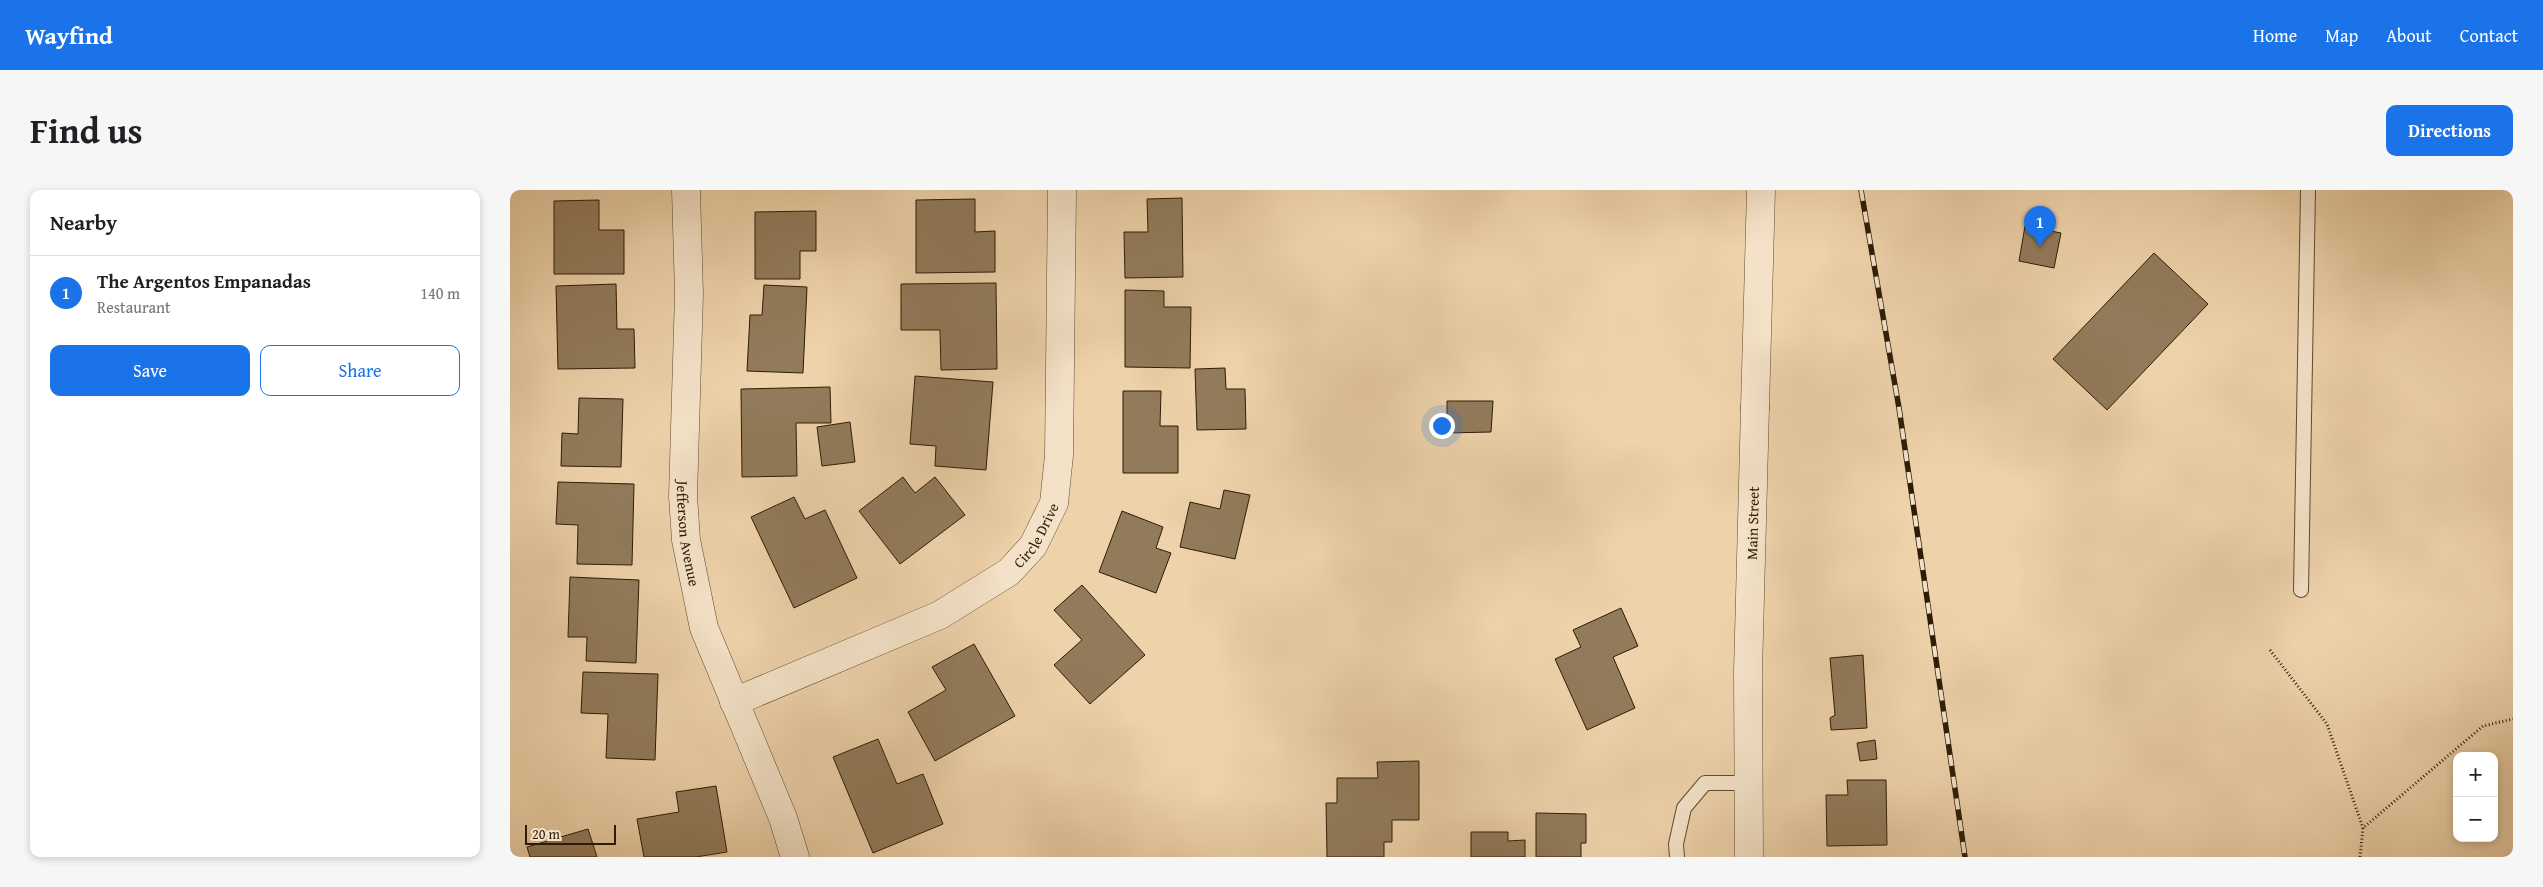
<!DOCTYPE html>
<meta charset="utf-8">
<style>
:root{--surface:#fff;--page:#f6f6f6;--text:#202124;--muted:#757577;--line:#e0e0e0;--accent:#1a73e8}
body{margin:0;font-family:"Gentium Book Plus",serif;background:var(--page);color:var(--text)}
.controls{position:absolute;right:15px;bottom:15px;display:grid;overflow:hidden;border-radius:10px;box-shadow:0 2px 8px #0003}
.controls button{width:45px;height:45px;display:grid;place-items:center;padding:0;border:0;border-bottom:1px solid var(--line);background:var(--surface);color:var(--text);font:25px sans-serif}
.scale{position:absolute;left:15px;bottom:12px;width:91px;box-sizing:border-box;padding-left:5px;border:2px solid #2f1c06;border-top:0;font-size:14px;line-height:18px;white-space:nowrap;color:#2f1c06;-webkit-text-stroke:4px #f4e2c8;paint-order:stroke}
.you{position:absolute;left:931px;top:235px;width:18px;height:18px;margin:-12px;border:4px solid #fff;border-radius:50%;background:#1a73e8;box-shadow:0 0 0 8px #1a73e833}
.badge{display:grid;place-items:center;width:32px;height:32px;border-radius:50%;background:var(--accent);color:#fff;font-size:16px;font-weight:700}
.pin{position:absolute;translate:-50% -41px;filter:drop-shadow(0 1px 2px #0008)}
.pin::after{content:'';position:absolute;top:26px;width:18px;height:15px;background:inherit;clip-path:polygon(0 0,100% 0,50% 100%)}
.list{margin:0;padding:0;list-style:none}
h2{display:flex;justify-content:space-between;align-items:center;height:65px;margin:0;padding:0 20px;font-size:21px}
h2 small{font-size:16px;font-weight:400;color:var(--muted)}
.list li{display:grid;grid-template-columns:32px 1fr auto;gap:15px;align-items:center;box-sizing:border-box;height:75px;padding:0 20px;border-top:1px solid var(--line)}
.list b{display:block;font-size:19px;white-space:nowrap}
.list p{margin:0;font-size:16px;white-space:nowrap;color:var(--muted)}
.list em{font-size:16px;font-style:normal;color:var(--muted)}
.actions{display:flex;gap:10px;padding:15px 20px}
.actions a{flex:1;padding:11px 0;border:1px solid var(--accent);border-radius:10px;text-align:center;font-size:18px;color:var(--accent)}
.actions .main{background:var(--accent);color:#fff}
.map{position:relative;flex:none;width:2003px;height:667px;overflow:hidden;border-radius:10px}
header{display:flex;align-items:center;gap:30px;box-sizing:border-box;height:70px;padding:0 25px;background:var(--accent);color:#fff}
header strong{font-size:24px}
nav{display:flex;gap:28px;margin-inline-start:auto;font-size:18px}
.intro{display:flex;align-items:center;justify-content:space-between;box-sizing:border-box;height:120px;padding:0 30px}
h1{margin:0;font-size:35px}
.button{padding:12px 22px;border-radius:10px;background:var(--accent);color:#fff;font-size:18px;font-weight:700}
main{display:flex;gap:30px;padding:0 30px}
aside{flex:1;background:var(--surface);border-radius:10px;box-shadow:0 2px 8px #0003}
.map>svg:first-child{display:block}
.building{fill:#927b5b;stroke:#2f1c06}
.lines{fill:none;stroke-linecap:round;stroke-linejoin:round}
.service-casing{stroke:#5f4a2f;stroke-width:16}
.minor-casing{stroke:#5f4a2f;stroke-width:29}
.tertiary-casing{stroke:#5f4a2f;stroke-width:29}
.path{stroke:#2f1c06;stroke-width:3;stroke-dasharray:1 2.5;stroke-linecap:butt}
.service{stroke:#f4e2c8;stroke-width:14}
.minor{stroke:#f4e2c8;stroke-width:28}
.tertiary{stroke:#f4e2c8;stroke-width:28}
.rail-casing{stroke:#2f1c06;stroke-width:5.5}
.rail{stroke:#f4e2c8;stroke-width:4;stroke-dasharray:11;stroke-linecap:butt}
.labels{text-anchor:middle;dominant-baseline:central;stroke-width:4.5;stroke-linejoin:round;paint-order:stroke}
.street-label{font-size:15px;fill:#2f1c06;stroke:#f4e2c8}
</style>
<header>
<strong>Wayfind</strong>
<nav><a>Home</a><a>Map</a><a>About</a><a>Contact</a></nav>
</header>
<div class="intro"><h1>Find us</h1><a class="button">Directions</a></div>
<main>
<aside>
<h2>Nearby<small></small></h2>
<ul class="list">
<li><span class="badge">1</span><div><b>The Argentos Empanadas</b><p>Restaurant</p></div><em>140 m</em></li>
</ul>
<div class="actions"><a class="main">Save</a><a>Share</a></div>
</aside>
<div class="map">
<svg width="2003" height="667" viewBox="0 0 2003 667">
<rect width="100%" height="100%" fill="#eed2aa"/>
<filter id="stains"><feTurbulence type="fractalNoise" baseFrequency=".004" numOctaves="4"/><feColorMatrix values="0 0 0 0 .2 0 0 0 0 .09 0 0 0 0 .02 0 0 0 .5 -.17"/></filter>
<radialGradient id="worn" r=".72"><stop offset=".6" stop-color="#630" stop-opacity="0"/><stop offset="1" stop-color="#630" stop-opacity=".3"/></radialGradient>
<g class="building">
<path d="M672 8 673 87 615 88 614 42H638L637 9Z"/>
<path d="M465 9V42L485 41V82L406 83V10Z"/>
<path d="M89 10V40H114V84H44V11Z"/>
<path d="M306 21V61H290V89H245V22Z"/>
<path d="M1515 36 1551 43 1544 78 1509 71Z"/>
<path d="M1644 63 1698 114 1597 220 1543 169Z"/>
<path d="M486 93 487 179 431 180 430 140H391V94Z"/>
<path d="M106 94 107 139H124L125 178 48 179 46 96Z"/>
<path d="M254 95 297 97 293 183 237 181 240 125H252Z"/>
<path d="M615 100 654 101V117H681L680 178 615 177Z"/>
<path d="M715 178 716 199H735L736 239 687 240 685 179Z"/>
<path d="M405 186 483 192 476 280 425 276 426 256 400 254Z"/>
<path d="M320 197 321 233H286L287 286 232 287 231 199Z"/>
<path d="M613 201H651L650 236H668V283H613Z"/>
<path d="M69 208 113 209 111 277 51 276 52 243 68 244Z"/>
<path d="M937 211H983L981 242 937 243Z"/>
<path d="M340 232 345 272 312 276 307 237Z"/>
<path d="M393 287 405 303 425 287 455 325 390 374 349 321Z"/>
<path d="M48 292 124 294 122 375 67 374 68 335 46 334Z"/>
<path d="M714 300 740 305 725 369 670 357 680 312 710 319Z"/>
<path d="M284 307 295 329 315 320 347 388 284 418 241 327Z"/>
<path d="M612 321 653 337 646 358 661 363 646 403 589 382Z"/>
<path d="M60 387 129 390 126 473 76 471 77 447H58Z"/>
<path d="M572 395 635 465 580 514 544 475 572 450 544 420Z"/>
<path d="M1111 418 1128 456 1103 467 1125 518 1077 540 1045 469 1071 457 1063 440Z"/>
<path d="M464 454 505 526 425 571 398 522 436 500 422 477Z"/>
<path d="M1353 465 1357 538 1321 540 1320 528 1325 525 1320 468Z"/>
<path d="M73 482 148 484 145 570 96 568 98 524 71 523Z"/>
<path d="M368 549 387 594 413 584 433 634 363 663 323 567Z"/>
<path d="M1365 550 1367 569 1350 571 1347 553Z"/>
<path d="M909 571V630H882V652H874V667H817L816 613H827V588H868L867 572Z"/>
<path d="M1337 590H1376L1377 655 1317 656 1316 605H1338Z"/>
<path d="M206 596 217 662 186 667H134L127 629 169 622 166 602Z"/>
<path d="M1026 623 1076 624V653H1071V667H1026Z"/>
<path d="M78 639 87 667H20L17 657Z"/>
<path d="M961 642H998V651L1015 650V667H961Z"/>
</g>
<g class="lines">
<defs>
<g id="service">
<path d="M1791 400 1798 0"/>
<path d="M1167 667 1166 654 1174 618 1195 593H1239"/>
</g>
<g id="minor">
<path id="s1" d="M176 0 179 104 173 306 176 350 194 438 273 628 285 667"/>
<path d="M1245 218 1251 0"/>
<path id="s2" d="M224 512 430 425 499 382 523 356 544 313 549 265 552 0"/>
</g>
<g id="tertiary">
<path id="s3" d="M1239 667 1238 482 1245 218"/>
</g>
</defs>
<use href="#service" class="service-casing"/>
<use href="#minor" class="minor-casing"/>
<use href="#tertiary" class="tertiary-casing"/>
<g class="path">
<path d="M1760 460 1817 534 1853 638"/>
<path d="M1850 667 1853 638 1973 536 2003 529"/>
</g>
<use href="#service" class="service"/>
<use href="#minor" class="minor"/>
<use href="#tertiary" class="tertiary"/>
<defs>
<path id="rail" d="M1351 0 1389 218 1455 667"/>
</defs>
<use href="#rail" class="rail-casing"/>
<use href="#rail" class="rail"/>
</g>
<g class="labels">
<g class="street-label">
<text stroke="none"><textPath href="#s3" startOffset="334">Main Street</textPath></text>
<text stroke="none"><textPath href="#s1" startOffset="344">Jefferson Avenue</textPath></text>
<text stroke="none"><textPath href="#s2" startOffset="351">Circle Drive</textPath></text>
</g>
</g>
<rect width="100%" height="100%" filter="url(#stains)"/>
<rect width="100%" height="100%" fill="url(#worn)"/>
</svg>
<div class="controls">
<button>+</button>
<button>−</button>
</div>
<div class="scale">20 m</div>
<div class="you"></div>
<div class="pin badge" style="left:1530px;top:57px">1</div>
</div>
</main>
